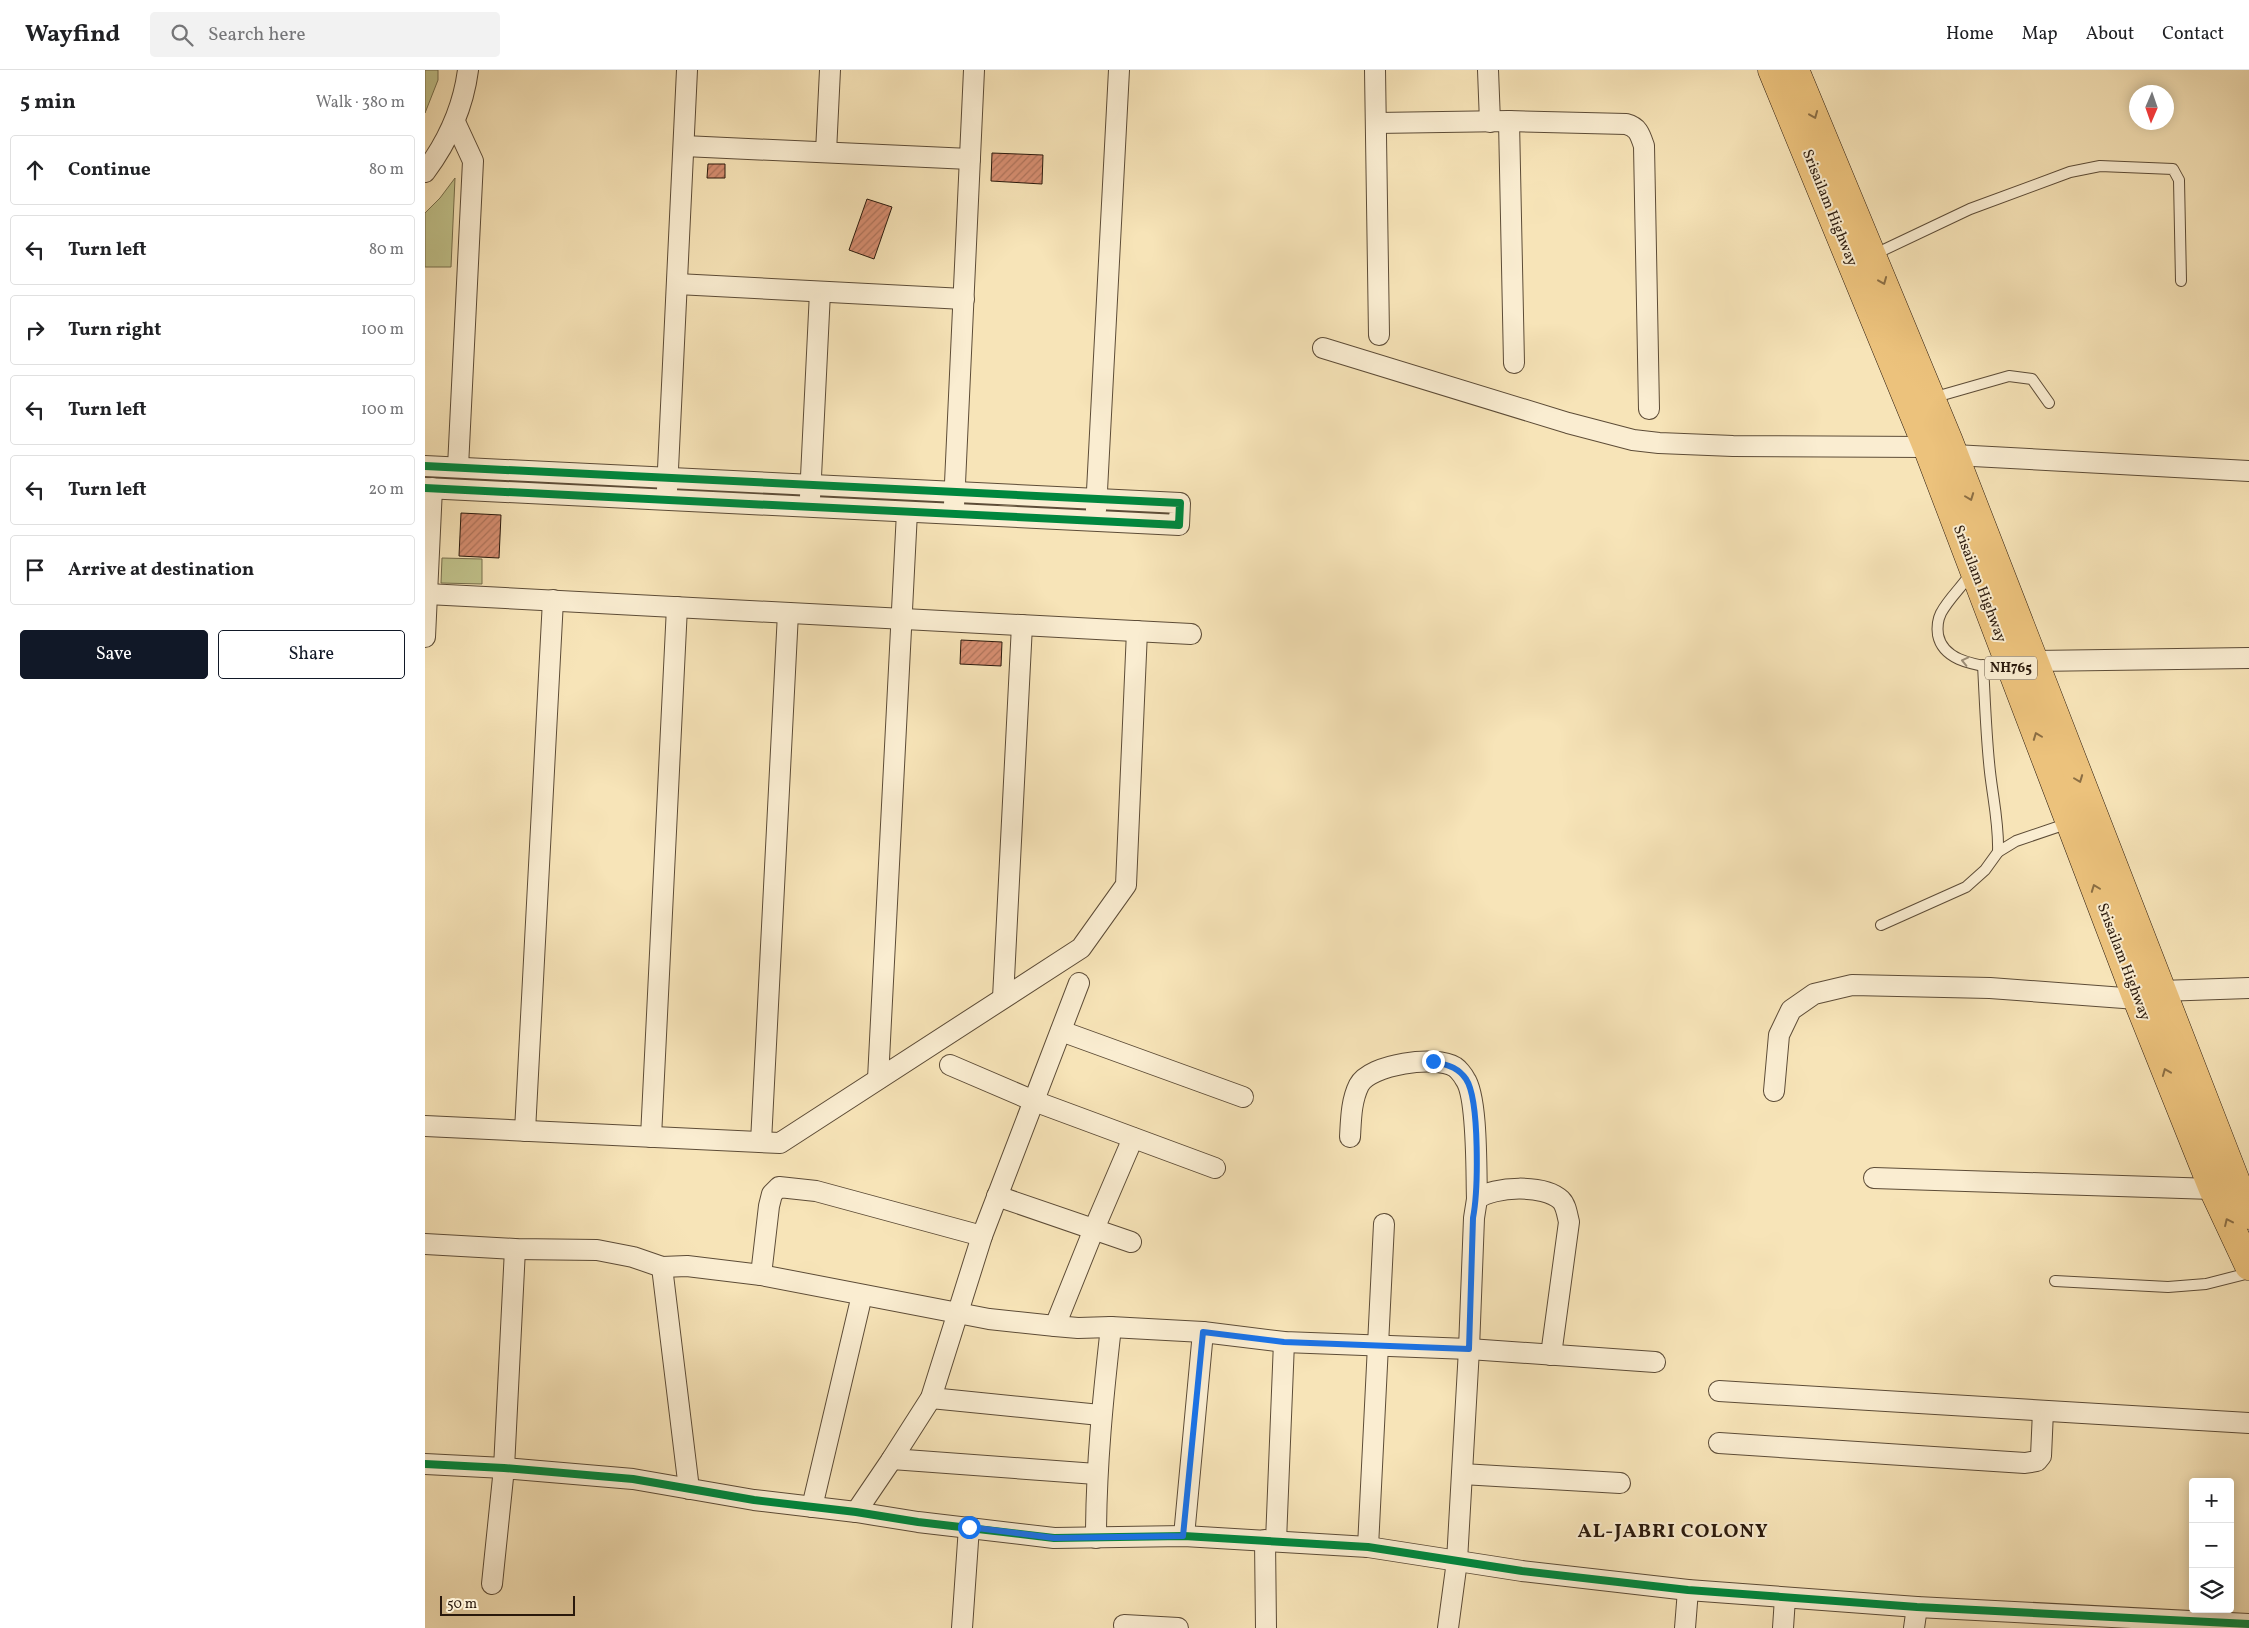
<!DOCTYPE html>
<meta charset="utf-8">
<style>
:root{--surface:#fff;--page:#f2f2f2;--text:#202124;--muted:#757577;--line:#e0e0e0;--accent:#111827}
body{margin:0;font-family:Vollkorn,serif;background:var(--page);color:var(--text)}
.controls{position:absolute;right:15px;bottom:15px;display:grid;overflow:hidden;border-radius:5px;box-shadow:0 2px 12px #0003}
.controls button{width:45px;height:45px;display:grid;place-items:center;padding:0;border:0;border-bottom:1px solid var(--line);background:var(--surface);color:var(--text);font:25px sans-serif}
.compass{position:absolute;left:1704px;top:15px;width:45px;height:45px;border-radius:50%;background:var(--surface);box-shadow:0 2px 12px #0003;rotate:182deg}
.scale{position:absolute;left:15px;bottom:12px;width:135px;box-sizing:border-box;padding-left:5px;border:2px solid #2a190c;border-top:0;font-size:14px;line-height:18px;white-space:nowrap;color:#2a190c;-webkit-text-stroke:4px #faedd1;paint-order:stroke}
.stop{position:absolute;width:15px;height:15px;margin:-11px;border:4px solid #1a73e8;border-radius:50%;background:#fff}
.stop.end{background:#1a73e8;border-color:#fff;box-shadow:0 1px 5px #0008}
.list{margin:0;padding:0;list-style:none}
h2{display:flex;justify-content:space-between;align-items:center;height:65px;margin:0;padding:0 20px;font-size:21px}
h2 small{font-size:16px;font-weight:400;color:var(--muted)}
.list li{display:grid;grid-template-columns:32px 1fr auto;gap:15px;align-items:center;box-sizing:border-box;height:70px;margin:0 10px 10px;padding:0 10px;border:1px solid var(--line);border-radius:5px}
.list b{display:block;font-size:19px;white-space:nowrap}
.list em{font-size:16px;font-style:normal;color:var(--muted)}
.actions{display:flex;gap:10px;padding:15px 20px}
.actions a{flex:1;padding:11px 0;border:1px solid var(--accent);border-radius:5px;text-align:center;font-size:18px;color:var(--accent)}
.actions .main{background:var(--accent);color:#fff}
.icon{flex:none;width:28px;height:28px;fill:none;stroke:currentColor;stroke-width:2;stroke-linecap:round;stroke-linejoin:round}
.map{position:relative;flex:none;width:1824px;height:1558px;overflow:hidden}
header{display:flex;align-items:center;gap:30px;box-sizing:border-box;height:70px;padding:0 25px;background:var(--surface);border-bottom:1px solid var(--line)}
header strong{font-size:24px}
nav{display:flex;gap:28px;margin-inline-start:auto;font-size:18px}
.search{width:350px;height:45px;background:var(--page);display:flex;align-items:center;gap:12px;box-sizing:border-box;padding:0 18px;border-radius:5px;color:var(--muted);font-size:19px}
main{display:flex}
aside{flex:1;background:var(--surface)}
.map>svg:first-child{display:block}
.green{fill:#c1c38c;stroke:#766e4c}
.building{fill:url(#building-hatch);stroke:#2a190c}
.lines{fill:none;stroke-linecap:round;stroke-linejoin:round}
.lane-casing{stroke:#5d4c37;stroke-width:12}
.street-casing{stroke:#5d4c37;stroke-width:22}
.highway-casing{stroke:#2a190c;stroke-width:29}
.lane{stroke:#faedd1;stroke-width:10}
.street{stroke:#faedd1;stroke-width:20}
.highway{stroke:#ecc27c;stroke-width:28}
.cycleway-casing{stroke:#faedd1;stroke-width:11}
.cycleway{stroke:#00873e;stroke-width:8}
.oneway{stroke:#8b6e44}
.oneway2{stroke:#9c8e78}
.route{stroke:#1a73e8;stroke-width:6}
.labels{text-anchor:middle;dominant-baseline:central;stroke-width:4;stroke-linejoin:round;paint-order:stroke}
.shield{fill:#faedd1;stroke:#685947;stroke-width:1}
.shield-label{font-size:14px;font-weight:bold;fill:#2a190c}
.street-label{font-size:15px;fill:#2a190c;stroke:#faedd1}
.district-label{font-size:20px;font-weight:bold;letter-spacing:1px;fill:#2a190c;stroke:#faedd1}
</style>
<header>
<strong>Wayfind</strong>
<div class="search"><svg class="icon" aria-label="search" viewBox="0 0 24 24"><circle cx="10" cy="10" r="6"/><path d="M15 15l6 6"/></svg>Search here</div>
<nav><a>Home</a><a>Map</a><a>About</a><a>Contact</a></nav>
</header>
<main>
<aside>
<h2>5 min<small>Walk · 380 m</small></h2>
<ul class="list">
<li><svg class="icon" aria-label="ahead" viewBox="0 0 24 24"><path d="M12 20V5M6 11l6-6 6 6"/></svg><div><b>Continue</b></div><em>80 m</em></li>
<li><svg class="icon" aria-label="left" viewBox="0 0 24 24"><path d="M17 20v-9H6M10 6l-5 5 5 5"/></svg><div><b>Turn left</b></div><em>80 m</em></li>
<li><svg class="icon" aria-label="right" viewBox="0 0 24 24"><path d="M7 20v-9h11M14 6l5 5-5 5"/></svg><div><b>Turn right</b></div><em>100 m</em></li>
<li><svg class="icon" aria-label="left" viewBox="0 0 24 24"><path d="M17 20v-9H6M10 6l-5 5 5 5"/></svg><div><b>Turn left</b></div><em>100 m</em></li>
<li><svg class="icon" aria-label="left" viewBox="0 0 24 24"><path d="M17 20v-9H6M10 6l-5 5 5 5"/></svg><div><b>Turn left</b></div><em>20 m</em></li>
<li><svg class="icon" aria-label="arrive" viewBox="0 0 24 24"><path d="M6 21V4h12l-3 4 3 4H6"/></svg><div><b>Arrive at destination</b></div></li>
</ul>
<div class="actions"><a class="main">Save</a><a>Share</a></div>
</aside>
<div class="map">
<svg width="1824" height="1558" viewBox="0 0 1824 1558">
<defs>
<pattern id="building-hatch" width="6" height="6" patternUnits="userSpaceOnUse" patternTransform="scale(1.25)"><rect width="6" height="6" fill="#d68e71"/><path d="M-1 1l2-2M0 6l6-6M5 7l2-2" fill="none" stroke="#ae735b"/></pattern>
</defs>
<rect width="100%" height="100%" fill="#f7e4b8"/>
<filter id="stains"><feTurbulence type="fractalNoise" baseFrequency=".004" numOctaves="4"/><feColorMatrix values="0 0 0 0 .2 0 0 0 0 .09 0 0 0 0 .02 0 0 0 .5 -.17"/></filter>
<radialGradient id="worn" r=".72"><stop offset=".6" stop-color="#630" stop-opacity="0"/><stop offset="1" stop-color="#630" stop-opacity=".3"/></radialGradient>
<g class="green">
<path d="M0 0H13V10L0 43Z"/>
<path d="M30 108 26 197H0V143L15 128Z"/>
<path d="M17 488 57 489V514L16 513Z"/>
</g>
<g class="building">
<path d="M567 83 618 85 617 114 566 111Z"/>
<path d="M283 94H300V108H282Z"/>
<path d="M442 129 467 137 449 189 424 180Z"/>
<path d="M36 443 76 445 74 488 34 486Z"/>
<path d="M536 570 577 572 576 596 535 594Z"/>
</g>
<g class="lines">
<defs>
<g id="lane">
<path d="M1448 185 1545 139 1645 102 1675 96 1748 99 1754 110 1756 211"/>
<path d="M1507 328 1584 306 1607 309 1624 333"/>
<path d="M1546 503C1537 517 1524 528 1516 543 1513 549 1512 558 1513 565 1519 595 1560 595 1584 601"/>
<path d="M1558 595C1560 631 1561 666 1565 702 1568 729 1574 754 1573 782"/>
<path d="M1456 855 1541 817 1560 800 1573 782 1591 771 1644 753"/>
<path d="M1630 1211 1743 1217 1781 1214 1824 1203"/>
</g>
<g id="street">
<path d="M950 0 954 265"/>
<path d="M1063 0 1065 52"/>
<path d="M1084 51 1089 293"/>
<path d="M30 52 48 91 33 397"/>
<path d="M951 53 1084 51 1201 54C1213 57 1215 64 1219 76L1224 339"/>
<path d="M259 76 545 89"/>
<path d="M401 82 405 0"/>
<path d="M0 102C23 71 38 39 43 0"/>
<path d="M252 214 539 229"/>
<path d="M898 278 1143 353 1208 370 1234 373 1308 376 1502 377"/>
<path d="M1529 385 1824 401"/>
<path d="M0 396 755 433 754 455 0 418"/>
<path d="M242 420 262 0"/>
<path d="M385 427 395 222"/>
<path d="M529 435 549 0"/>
<path d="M671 440 694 0"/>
<path d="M2 524 766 564"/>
<path d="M0 567 7 418"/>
<path d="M1609 591 1824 588"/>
<path d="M1736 921 1824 918"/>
<path d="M578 928 597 555"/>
<path d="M636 961 818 1027"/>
<path d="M525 995 609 1031 790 1098"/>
<path d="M453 1009 482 442"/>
<path d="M1349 1021 1354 965 1366 940 1389 924 1427 915 1565 918 1712 929"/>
<path d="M0 1056 355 1073 656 878 701 815 712 561"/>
<path d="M100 1061 128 530"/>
<path d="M226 1067 252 537"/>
<path d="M925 1067C926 1050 926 1031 934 1015 945 994 1011 985 1030 997 1033 999 1038 1005 1040 1009 1053 1027 1051 1104 1052 1129"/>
<path d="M336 1072 363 543"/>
<path d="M1449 1108 1788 1119"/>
<path d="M572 1126 706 1172"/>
<path d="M0 1174 90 1179 172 1180 208 1187 237 1197 262 1196 336 1205 564 1249 630 1256 653 1258 686 1257 778 1262 859 1272 1044 1279 1230 1292"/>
<path d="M237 1197 264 1419"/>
<path d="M336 1205 344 1136 347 1124 354 1117 391 1121 557 1166"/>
<path d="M630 1256 669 1159 708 1068"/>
<path d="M1294 1321 1824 1353"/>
<path d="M506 1328 675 1345"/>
<path d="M1294 1373 1600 1393 1612 1391 1616 1386 1618 1341"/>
<path d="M467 1389 671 1404"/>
<path d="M0 1394 79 1398 208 1409 329 1430 431 1442 493 1452 629 1468 759 1466 943 1477 1097 1501 1263 1520 1492 1537 1824 1554"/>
<path d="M1037 1404 1195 1413"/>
<path d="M387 1437 437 1225"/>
<path d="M431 1442 467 1389 506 1328 557 1166 654 913"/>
<path d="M759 1466 778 1262"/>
<path d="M671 1468C671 1397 678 1327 686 1257"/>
<path d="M840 1470 841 1558"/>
<path d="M851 1471 859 1272"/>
<path d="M943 1477 959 1154"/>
<path d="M67 1514 79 1398 90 1179"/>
<path d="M699 1555 753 1558"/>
<path d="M537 1558 544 1457"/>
<path d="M1023 1558 1032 1491 1044 1279 1049 1148 1052 1129C1069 1116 1119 1114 1136 1130 1141 1135 1142 1144 1144 1152L1126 1285"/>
<path d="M1260 1558 1263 1520"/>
<path d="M1358 1558 1360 1528"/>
<path d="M1489 1558 1492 1537"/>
</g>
<g id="highway">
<path d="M1347 0 1502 377 1712 929 1788 1119 1824 1196"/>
<path d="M1370 0 1523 369 1824 1145"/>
</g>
</defs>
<use href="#lane" class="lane-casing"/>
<use href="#street" class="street-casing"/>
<use href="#highway" class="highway-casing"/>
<use href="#lane" class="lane"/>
<use href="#street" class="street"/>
<use href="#highway" class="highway"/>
<defs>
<g id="cycleway">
<path d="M0 396 755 433 754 455 0 418"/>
<path d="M0 1394 79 1398 208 1409 329 1430 431 1442 493 1452 629 1468 759 1466 943 1477 1097 1501 1263 1520 1492 1537 1824 1554"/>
</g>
</defs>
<use href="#cycleway" class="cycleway-casing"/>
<use href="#cycleway" class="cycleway"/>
</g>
<defs><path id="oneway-chevron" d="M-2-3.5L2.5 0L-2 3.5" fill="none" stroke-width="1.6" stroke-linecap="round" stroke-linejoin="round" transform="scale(1.25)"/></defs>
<g class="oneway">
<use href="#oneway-chevron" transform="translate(1389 45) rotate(68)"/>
<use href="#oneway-chevron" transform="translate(1458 211) rotate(68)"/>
<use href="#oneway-chevron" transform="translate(1545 427) rotate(69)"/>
<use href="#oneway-chevron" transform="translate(1612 666) rotate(-111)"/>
<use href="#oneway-chevron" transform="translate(1654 709) rotate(69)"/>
<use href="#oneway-chevron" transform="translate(1670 818) rotate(-111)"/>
<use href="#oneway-chevron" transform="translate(1741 1002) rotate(-112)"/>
<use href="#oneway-chevron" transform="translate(1803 1152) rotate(-115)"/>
</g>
<use class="oneway2" href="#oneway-chevron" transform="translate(1540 591) rotate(-167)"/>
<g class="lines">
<path class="route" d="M544 1457 629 1468 758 1466 778 1262 859 1272 1044 1279 1048 1148C1053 1122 1055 1030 1041 1009 1032 996 1021 995 1008 991"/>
</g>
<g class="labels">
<rect class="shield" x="1560" y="586.5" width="52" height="23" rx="4"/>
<g class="shield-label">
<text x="1586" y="598">NH765</text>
</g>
<g class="street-label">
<text transform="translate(1404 138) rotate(68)">Srisailam Highway</text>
<text transform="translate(1554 514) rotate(69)">Srisailam Highway</text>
<text transform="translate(1698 892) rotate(69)">Srisailam Highway</text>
</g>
<g class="district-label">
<text x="1248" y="1462">AL-JABRI COLONY</text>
</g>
</g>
<rect width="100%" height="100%" filter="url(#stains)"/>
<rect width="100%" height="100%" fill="url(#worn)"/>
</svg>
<div class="controls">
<button>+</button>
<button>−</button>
<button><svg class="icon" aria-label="layers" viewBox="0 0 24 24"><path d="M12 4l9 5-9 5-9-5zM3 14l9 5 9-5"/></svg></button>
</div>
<svg class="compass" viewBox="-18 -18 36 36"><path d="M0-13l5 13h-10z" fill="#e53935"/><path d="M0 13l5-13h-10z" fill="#757577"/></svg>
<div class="scale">50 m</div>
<div class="stop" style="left:544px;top:1457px"></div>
<div class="stop end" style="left:1008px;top:991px"></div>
</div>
</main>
